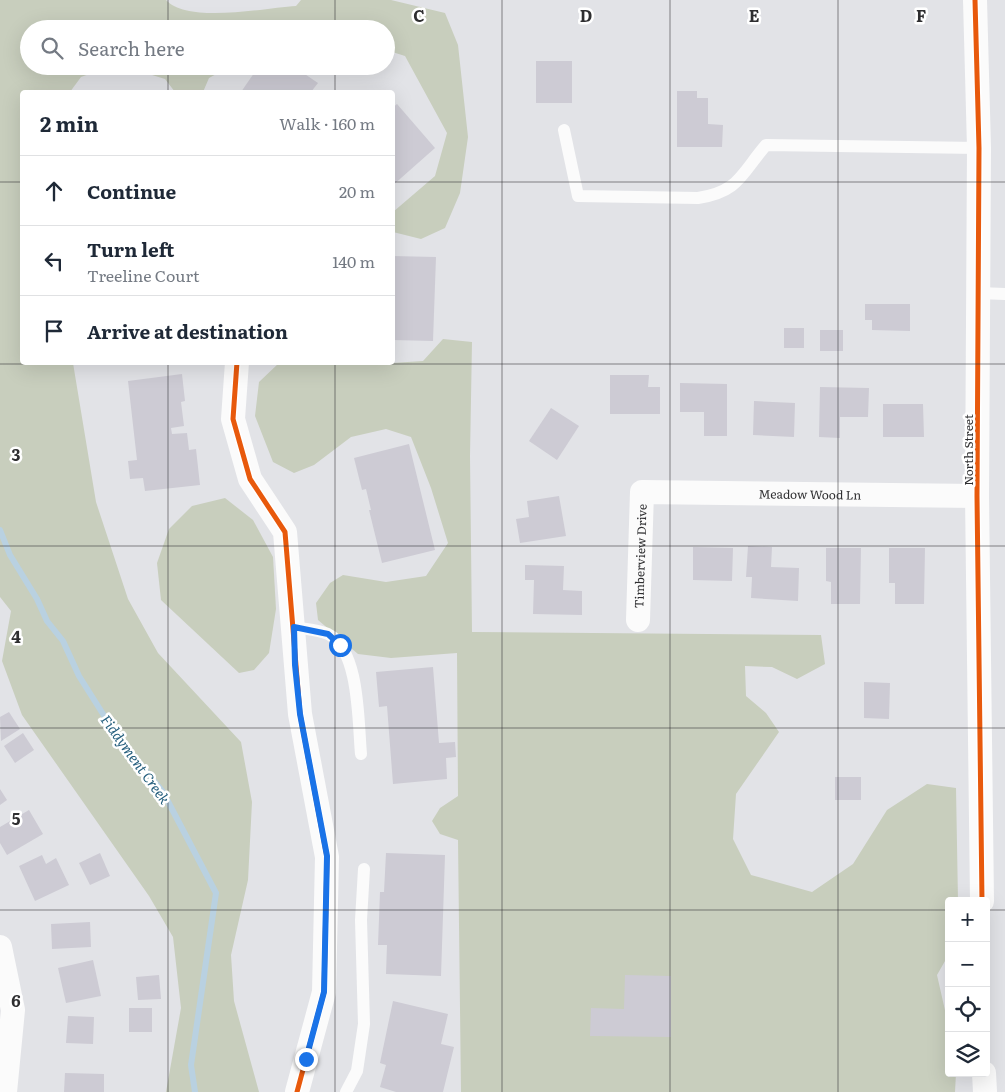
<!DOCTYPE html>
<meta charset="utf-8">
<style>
:root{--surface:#fff;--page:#f2f2f3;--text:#1f2937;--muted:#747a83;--line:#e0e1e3}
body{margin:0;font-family:Literata,serif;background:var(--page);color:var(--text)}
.controls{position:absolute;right:15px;bottom:15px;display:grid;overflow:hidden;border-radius:5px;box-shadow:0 5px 20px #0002}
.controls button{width:45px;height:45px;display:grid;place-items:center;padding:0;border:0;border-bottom:1px solid var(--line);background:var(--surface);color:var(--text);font:25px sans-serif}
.stop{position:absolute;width:15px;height:15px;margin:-11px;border:4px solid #1a73e8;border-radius:50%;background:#fff}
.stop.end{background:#1a73e8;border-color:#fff;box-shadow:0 1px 5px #0008}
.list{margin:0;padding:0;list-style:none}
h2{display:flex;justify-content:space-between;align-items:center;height:65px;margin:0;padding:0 20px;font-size:21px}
h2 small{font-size:16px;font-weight:400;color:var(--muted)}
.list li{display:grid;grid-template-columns:32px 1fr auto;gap:15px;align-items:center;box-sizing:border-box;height:70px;padding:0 20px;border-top:1px solid var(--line)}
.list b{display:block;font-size:19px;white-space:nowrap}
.list p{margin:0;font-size:16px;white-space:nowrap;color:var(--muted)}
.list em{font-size:16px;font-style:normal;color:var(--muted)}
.icon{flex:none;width:28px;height:28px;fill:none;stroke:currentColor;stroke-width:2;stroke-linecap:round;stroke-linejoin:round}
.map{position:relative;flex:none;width:1005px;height:1092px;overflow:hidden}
.search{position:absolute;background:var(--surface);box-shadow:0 5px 20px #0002;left:20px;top:20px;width:375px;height:55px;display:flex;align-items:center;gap:12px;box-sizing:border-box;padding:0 18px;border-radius:28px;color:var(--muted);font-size:19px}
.panel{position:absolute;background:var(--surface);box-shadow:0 5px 20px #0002;left:20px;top:90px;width:375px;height:275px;border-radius:5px}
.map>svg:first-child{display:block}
.green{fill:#c8cebd}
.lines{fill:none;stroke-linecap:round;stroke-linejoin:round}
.stream{stroke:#b9d1e1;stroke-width:6}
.building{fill:#cdcbd4}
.service{stroke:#fbfbfb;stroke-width:12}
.minor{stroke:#fbfbfb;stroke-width:24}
.cycleway-casing{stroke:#fff;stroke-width:8}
.cycleway{stroke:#e8590c;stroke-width:5}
.route{stroke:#1a73e8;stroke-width:6}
.grid{fill:none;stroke:#2e2e30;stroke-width:1;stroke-opacity:0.55}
.labels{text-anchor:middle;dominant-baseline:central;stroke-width:5;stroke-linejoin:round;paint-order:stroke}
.street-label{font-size:12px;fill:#2e2e30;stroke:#fff}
.water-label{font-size:14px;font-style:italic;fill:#245e7d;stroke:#fff}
.grid-label{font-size:16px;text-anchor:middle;font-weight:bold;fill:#2e2e30;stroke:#fff;stroke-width:5;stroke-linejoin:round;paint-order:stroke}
</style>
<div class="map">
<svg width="1005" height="1092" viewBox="0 0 1005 1092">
<rect width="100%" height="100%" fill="#e2e3e7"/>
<g class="green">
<path d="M0 0H166C188 24 264 8 296 6L301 0H391L445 13 458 45 468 137 460 193 445 228 421 239 393 232V212L435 176 447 133 405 56 386 50V29H29V66H111L81 77 70 92H22V362L73 363 96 502 128 599 158 653 241 742 252 802 248 880 231 955 234 1001 259 1092H166L181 1008 173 937 149 896 22 715 2 661 11 611 0 597Z"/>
<path d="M123 66H231L209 78 203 92H175L165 79Z"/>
<path d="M443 339 472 342 470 456 472 632 821 635 825 664 797 679 772 667 745 666 746 696 766 713 779 732 736 794 733 839 751 875 812 892 853 864 887 810 927 784 956 788 958 901H949V954L937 975 949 1028V1073H956L955 1092H461L458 840 440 834 432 821 440 808 458 796 457 653 391 658 358 654 318 620 316 603 330 583 343 575 386 582 426 576 448 543 431 488 411 437 386 429 351 437 314 465 294 473 273 462 255 416 259 382 279 363H392L423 361Z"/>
<path d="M225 498 253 520 273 557 276 609 269 653 254 670 239 673 161 600 157 563 169 529 192 506Z"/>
</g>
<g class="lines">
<path class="stream" d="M0 530 10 555 37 599 47 621 63 641 79 676 115 733 163 792 216 893 191 1065 195 1092"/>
</g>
<g class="building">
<rect x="536" y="61" width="36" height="42"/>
<path d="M259 66H293L318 83 311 92H241Z"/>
<path d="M677 91H697V98H708V124L723 125 722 147H677Z"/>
<path d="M397 104 435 148 392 186V108Z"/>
<path d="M392 256 436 257 433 341 392 340Z"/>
<path d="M865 304H910V331L872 330V320H865Z"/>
<rect x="784" y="328" width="20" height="20"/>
<rect x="820" y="330" width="23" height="21"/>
<path d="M182 374 185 401 181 402 184 426 171 428 172 434 187 433 189 450 196 449 200 485 145 491 143 478 130 479 128 461 137 460 128 381Z"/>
<path d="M610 375H649L648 387H660V414H610Z"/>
<path d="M680 383 727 384V436H704V412H680Z"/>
<path d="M820 387 869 388 868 417H840V438L819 437Z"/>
<path d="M754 401 795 403 794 437 753 435Z"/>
<path d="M883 404H923L924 437H883Z"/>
<path d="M551 408 579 426 557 460 529 441Z"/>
<path d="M409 444 435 550 382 563 369 510H371L366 489 362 490 354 458Z"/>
<path d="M559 496 566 536 520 543 516 519 529 517 527 501Z"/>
<path d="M748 546 772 547 771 567 799 568 798 601 751 598 752 577H746Z"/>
<path d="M693 547 733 548 732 581 693 580Z"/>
<path d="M826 548H861L860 604H831V582L826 581Z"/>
<path d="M889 548H925L924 604H895V583H889Z"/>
<path d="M525 565 564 566 563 590 582 591V615L533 614 534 580H525Z"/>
<path d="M433 667 439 743 455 742 456 757 446 758 447 779 393 784 387 706 379 707 376 672Z"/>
<path d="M864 682 890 683 889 719 864 718Z"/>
<path d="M9 712 20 729 1 741 0 717Z"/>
<path d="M23 733 34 750 15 763 4 746Z"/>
<rect x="835" y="777" width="26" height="23"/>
<path d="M0 789 7 800 0 805Z"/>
<path d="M29 810 43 834 7 855 0 843V827Z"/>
<path d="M100 853 110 876 90 885 79 863Z"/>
<path d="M386 853 445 855 441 976 386 974 387 945H378L380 892H384Z"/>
<path d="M42 855 46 864 56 858 69 885 35 901 19 866Z"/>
<path d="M90 922 91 947 52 949 51 924Z"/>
<path d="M93 960 101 996 66 1003 58 968Z"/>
<path d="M159 975 161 999 138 1000 136 977Z"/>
<path d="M625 975 671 976V1037L590 1036 591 1008 624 1009Z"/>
<path d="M393 1001 448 1014 441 1044 454 1047 443 1092H396L380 1087 386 1065 380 1063Z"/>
<rect x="129" y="1008" width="23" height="24"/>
<path d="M68 1016 94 1017 93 1044 66 1043Z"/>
<path d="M65 1073 104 1074V1092H64Z"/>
</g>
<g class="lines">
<g class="service">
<path d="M564 130 578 196 698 198C739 192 741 174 766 145L979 148"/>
<path d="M978 293 1005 294"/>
<path d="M294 627C304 629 319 630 328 634 360 650 358 723 361 754"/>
<path d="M346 1092 357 1071 364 1024 361 920 364 869"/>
</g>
<g class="minor">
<path d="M975 0 979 148 977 496 982 901"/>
<path d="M237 362 233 419 250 479 285 532 300 714 327 857 324 992 297 1092"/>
<path id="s1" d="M638 620 642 492 977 496"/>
<path d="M0 947 13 1010 5 1092"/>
<path d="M984 1073 985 1092"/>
</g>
<defs>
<g id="cycleway">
<path d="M975 0 979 148 977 496 982 901"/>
<path d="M237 362 233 419 250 479 285 532 300 714 327 857 324 992 297 1092"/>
</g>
</defs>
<use href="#cycleway" class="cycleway-casing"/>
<use href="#cycleway" class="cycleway"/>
</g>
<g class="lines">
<path class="route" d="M306 1059 324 992 327 856 300 714 295 665 294 627 328 634 340 645"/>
</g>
<path class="grid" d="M168 0V29M335 0V29M502 0V1092M670 0V1092M838 0V1092M168 66V92M335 66V92M0 182H22M392 182H1005M168 362V1092M335 362V1092M0 364H1005M0 546H1005M0 728H1005M0 910H949M986 910H1005"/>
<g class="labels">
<g class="street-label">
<text transform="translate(968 450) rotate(-90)">North Street</text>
<text stroke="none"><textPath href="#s1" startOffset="296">Meadow Wood Ln</textPath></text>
<text stroke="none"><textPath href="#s1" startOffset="64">Timberview Drive</textPath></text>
</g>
<g class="water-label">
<text transform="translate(136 759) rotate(54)">Fiddyment Creek</text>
</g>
</g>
<g class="grid-label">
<text x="419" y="22">C</text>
<text x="586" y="22">D</text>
<text x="754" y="22">E</text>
<text x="921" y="22">F</text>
<text x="16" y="461">3</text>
<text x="16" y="643">4</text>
<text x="16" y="825">5</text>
<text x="16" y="1007">6</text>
</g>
</svg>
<div class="controls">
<button>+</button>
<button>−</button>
<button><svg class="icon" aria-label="locate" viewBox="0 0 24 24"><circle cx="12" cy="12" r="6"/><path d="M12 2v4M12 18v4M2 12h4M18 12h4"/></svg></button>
<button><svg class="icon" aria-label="layers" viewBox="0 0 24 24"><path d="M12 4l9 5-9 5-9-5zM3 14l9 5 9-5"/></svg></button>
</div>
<div class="stop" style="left:340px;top:645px"></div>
<div class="stop end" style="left:306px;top:1059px"></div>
<div class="search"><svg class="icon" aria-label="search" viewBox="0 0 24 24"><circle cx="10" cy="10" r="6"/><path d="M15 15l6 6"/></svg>Search here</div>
<section class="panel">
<h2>2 min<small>Walk · 160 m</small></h2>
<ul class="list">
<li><svg class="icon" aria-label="ahead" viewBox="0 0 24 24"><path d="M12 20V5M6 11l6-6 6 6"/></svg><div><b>Continue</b></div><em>20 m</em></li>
<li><svg class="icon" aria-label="left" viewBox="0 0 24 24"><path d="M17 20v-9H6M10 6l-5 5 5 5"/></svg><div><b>Turn left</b><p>Treeline Court</p></div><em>140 m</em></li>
<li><svg class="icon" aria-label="arrive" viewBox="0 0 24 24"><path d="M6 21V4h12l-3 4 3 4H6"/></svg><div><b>Arrive at destination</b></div></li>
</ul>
</section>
</div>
